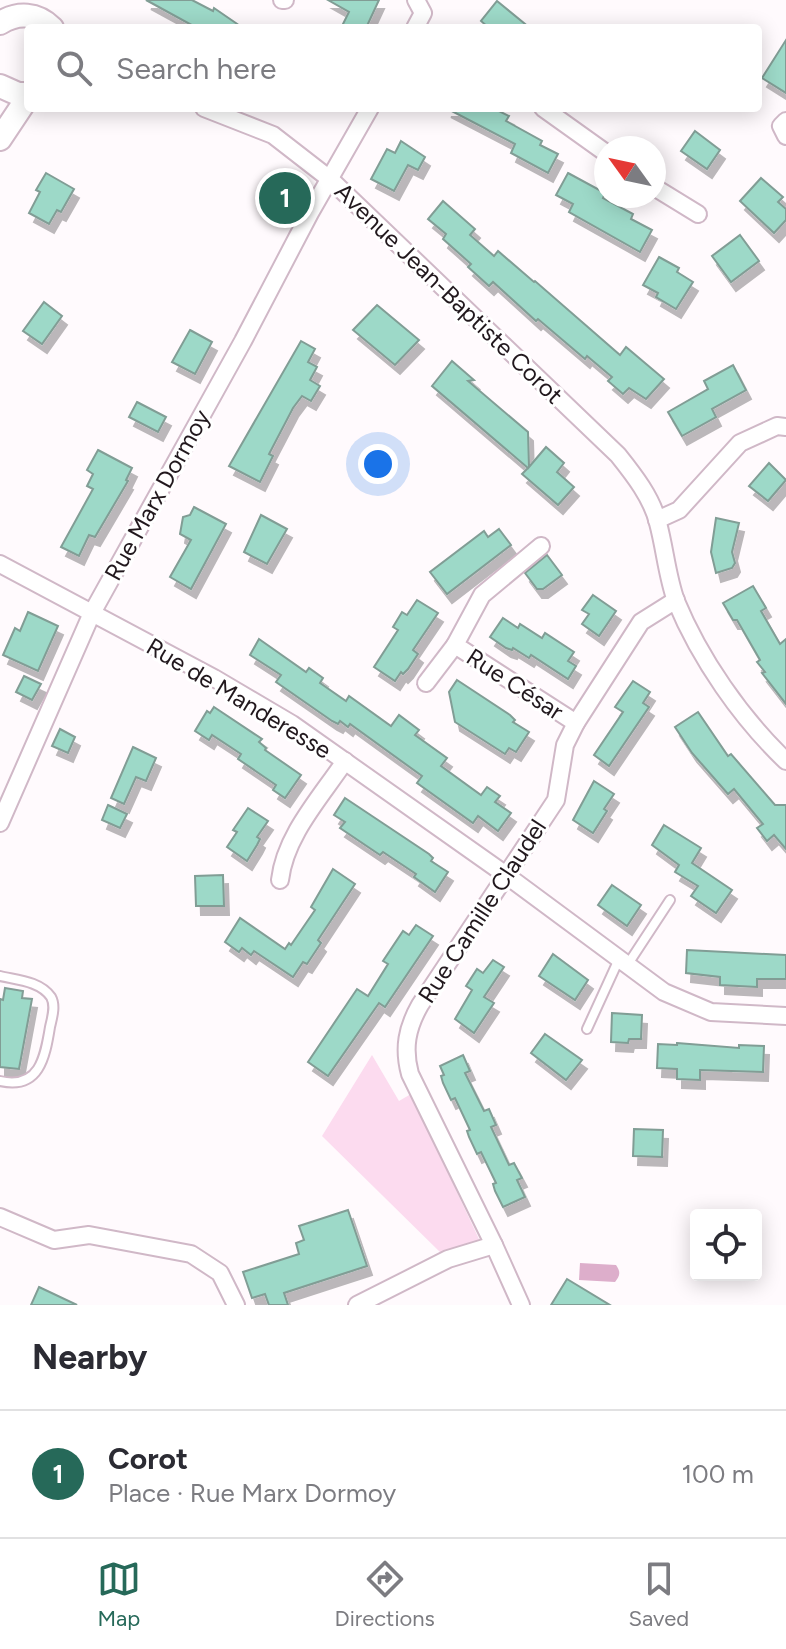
<!DOCTYPE html>
<meta charset="utf-8">
<style>
:root{--surface:#fff;--page:#f2f2f3;--text:#2b2b33;--muted:#7c7c81;--line:#e1e1e2;--accent:#266959}
body{margin:0;font-family:Figtree,sans-serif;background:var(--page);color:var(--text)}
.controls{position:absolute;right:24px;bottom:24px;display:grid;overflow:hidden;border-radius:8px;box-shadow:0 4px 20px #0003}
.controls button{width:72px;height:72px;display:grid;place-items:center;padding:0;border:0;border-bottom:2px solid var(--line);background:var(--surface);color:var(--text);font:40px sans-serif}
.compass{position:absolute;left:594px;top:136px;width:72px;height:72px;border-radius:50%;background:var(--surface);box-shadow:0 4px 20px #0003;rotate:303deg}
.you{position:absolute;left:378px;top:464px;width:28px;height:28px;margin:-20px;border:6px solid #fff;border-radius:50%;background:#1a73e8;box-shadow:0 0 0 12px #1a73e833}
.badge{display:grid;place-items:center;width:52px;height:52px;border-radius:50%;background:var(--accent);color:#fff;font-size:26px;font-weight:700}
.pin{position:absolute;translate:-50% -50%;border:4px solid #fff;box-shadow:0 2px 8px #0006}
.list{margin:0;padding:0;list-style:none}
h2{display:flex;justify-content:space-between;align-items:center;height:104px;margin:0;padding:0 32px;font-size:34px}
h2 small{font-size:26px;font-weight:400;color:var(--muted)}
.list li{display:grid;grid-template-columns:52px 1fr auto;gap:24px;align-items:center;box-sizing:border-box;height:128px;padding:0 32px;border-top:2px solid var(--line)}
.list b{display:block;font-size:30px;white-space:nowrap}
.list p{margin:0;font-size:26px;white-space:nowrap;color:var(--muted)}
.list em{font-size:26px;font-style:normal;color:var(--muted)}
.icon{flex:none;width:44px;height:44px;fill:none;stroke:currentColor;stroke-width:2;stroke-linecap:round;stroke-linejoin:round}
.map{position:relative;flex:none;width:786px;height:1305px;overflow:hidden}
.search{position:absolute;background:var(--surface);box-shadow:0 4px 20px #0003;left:24px;right:24px;top:24px;height:88px;display:flex;align-items:center;gap:20px;box-sizing:border-box;padding:0 28px;border-radius:8px;color:var(--muted);font-size:30px}
.sheet{height:232px;background:var(--surface)}
nav{display:flex;justify-content:space-around;align-items:center;box-sizing:border-box;height:112px;border-top:2px solid var(--line);background:var(--surface);font-size:22px;color:var(--muted)}
nav a{display:grid;justify-items:center;gap:4px}
nav .on{color:var(--accent)}
.map>svg:first-child{display:block}
.green{fill:#fcdbef}
.water{fill:#ddaecb}
.building{fill:#9dd9c8;stroke:#819d95;stroke-width:2;filter:url(#shadow)}
.lines{fill:none;stroke-linecap:round;stroke-linejoin:round}
.service-casing{stroke:#d0b8c7;stroke-width:12}
.minor-casing{stroke:#d0b8c7;stroke-width:20}
.tertiary-casing{stroke:#d0b8c7;stroke-width:26}
.service{stroke:#fff;stroke-width:8}
.minor{stroke:#fff;stroke-width:16}
.tertiary{stroke:#fff;stroke-width:22}
.labels{text-anchor:middle;dominant-baseline:central;stroke-width:6;stroke-linejoin:round;paint-order:stroke}
.street-label{font-size:24px;fill:#21181d;stroke:#fff}
</style>
<div class="map">
<svg width="786" height="1305" viewBox="0 0 786 1305">
<defs>
<filter id="shadow"><feDropShadow dx="5" dy="9" stdDeviation="0" flood-color="#0004"/></filter>
</defs>
<rect width="100%" height="100%" fill="#fffafd"/>
<path class="green" d="M372 1055 399 1101 411 1094 486 1254H442L322 1136Z"/>
<path class="water" d="M580 1263 616 1265C621 1272 620 1276 615 1282L579 1280Z"/>
<g class="building">
<path d="M146 0H192L213 11 214 8 243 28H197Z"/>
<path d="M328 0H379L366 28H341L349 12Z"/>
<path d="M497 1 530 28H489L481 21Z"/>
<path d="M786 40V93L762 78Z"/>
<path d="M446 108H493L509 116 506 121 542 141 540 145 558 154 548 173 511 153 515 144Z"/>
<path d="M695 131 720 150 707 169 681 151Z"/>
<path d="M401 141 425 157 418 170 408 165 394 191 371 179 387 149 395 153Z"/>
<path d="M46 173 74 189 61 212 57 210 49 224 29 213 40 192 36 190Z"/>
<path d="M568 173 605 193 603 198 633 214 631 219 652 230 640 252 569 212 573 204 556 195Z"/>
<path d="M761 178 783 197 778 202 786 209V220L774 233 740 201Z"/>
<path d="M443 201 475 229 470 235 494 256 498 251 534 282 535 281 620 355 626 347 664 379 646 399 629 388 623 394 608 381 612 377 587 356 585 359 538 319 536 321 493 282 489 286 468 267 471 264 443 239 446 234 428 219Z"/>
<path d="M740 235 759 261 731 282 712 256Z"/>
<path d="M659 257 679 268 677 272 693 282 676 309 656 297 658 293 643 285Z"/>
<path d="M44 302 62 316 42 344 23 331Z"/>
<path d="M377 305 419 340 395 365 353 330Z"/>
<path d="M190 330 212 342 195 374 172 362Z"/>
<path d="M301 341 315 349 308 362 317 367 310 380 320 386 311 401 302 396 293 408 269 454 273 456 260 482 229 466Z"/>
<path d="M452 361 474 380 468 381 528 432 529 467 546 447 564 463 557 472 574 487 558 505 522 474 528 468 432 386Z"/>
<path d="M733 365 746 390 712 409 716 417 682 436 668 412 708 389 704 381Z"/>
<path d="M137 402 166 417 158 432 129 417Z"/>
<path d="M98 450 132 468 126 480 128 481 95 537 89 535 79 556 61 547 93 489 87 486 93 474 87 470Z"/>
<path d="M769 463 786 480 768 501 749 486Z"/>
<path d="M194 507 226 524 191 589 170 577 191 540 180 534 183 517 190 515Z"/>
<path d="M261 515 287 529 267 564 244 552Z"/>
<path d="M716 518 739 523 732 552 735 563 732 568 716 573 711 552Z"/>
<path d="M499 529 511 545 447 594 430 572 484 531 488 537Z"/>
<path d="M547 555 562 575 543 589H537L525 573Z"/>
<path d="M753 586 766 608 761 611 780 644 786 639V704L762 673 765 672 757 662 760 660 737 620H733L723 603Z"/>
<path d="M593 595 616 611 599 636 582 624 589 614 582 610Z"/>
<path d="M417 600 438 613 413 650 418 654 408 669 403 674 401 672 395 681 374 667 398 630 393 627 402 612 407 615Z"/>
<path d="M28 612 58 626 38 671 3 655 15 628 20 631Z"/>
<path d="M503 618 518 628 520 624 542 638 545 633 574 652 568 661 576 666 568 679 531 655 529 658 513 648 512 650 506 648 490 637Z"/>
<path d="M259 639 306 672 309 668 323 678 320 683 346 701 349 696 391 726 399 715 419 730 415 735 447 758 441 766 481 795 487 787 500 796 495 802 511 813 498 831 478 816 473 823 417 783 422 776 350 724 348 727 340 721 338 724 332 721 276 682 281 675 250 655Z"/>
<path d="M24 676 41 684 32 700 16 692Z"/>
<path d="M457 680 510 715 515 720 513 722 529 732 516 752 509 748 505 754 455 722 449 692Z"/>
<path d="M633 681 650 692 643 703 649 707 609 766 594 755 623 712 615 707Z"/>
<path d="M214 707 262 739 259 742 266 748 265 750 301 775 285 798 273 790 276 785 238 759 241 754 212 735 209 740 195 731 207 711 210 713Z"/>
<path d="M698 712 728 756 731 754 775 805H786V849L774 835 767 841 757 828 763 824 734 789 728 794 692 753 675 727Z"/>
<path d="M60 729 75 737 68 753 52 746Z"/>
<path d="M133 747 156 758 146 781 136 777 124 804 111 798Z"/>
<path d="M594 781 614 794 604 809 607 811 593 833 573 820Z"/>
<path d="M345 798 429 854 433 858 431 861 448 872 435 892 414 877 416 874 383 852 380 855 340 828 345 822 334 815Z"/>
<path d="M108 805 127 814 120 828 102 820Z"/>
<path d="M248 808 268 821 257 837 260 839 257 845 247 861 227 847 237 832 233 830Z"/>
<path d="M664 825 701 848 692 863 732 890 716 913 691 896 698 886 675 872 679 865 652 845Z"/>
<path d="M333 869 355 884 318 940 321 943 307 964 303 962 293 977 254 951 251 955 242 948 239 952 225 942 240 918 285 949 289 943 291 945 315 910 311 907Z"/>
<path d="M223 875 224 906H196L195 876Z"/>
<path d="M612 885 641 905 627 926 598 905Z"/>
<path d="M416 925 433 936 385 1007 379 1003 328 1076 308 1062 357 989 368 996 388 964 383 961 403 931 409 935Z"/>
<path d="M687 950 786 955V979H757V987L720 985V977L686 973Z"/>
<path d="M553 954 588 980 575 1000 539 976Z"/>
<path d="M493 960 504 967 484 997 494 1003 474 1033 455 1019 472 990 466 986 477 969 483 973Z"/>
<path d="M5 988 23 991 22 998 32 999 19 1069 0 1067V999L3 1000Z"/>
<path d="M612 1013 642 1015 641 1039H629L628 1043 611 1042Z"/>
<path d="M545 1034 582 1060 566 1080 531 1053Z"/>
<path d="M677 1043 739 1048V1045L764 1046 763 1072 700 1070V1080L677 1079V1069L657 1068 658 1044 677 1045Z"/>
<path d="M463 1055 470 1071 465 1073 484 1111 489 1109 496 1125 491 1127 509 1165 514 1163 522 1178 517 1180 525 1197 503 1207 495 1191 493 1184 496 1183 481 1152 477 1154 469 1137 467 1131 470 1130 455 1098 451 1100 443 1083 441 1076 444 1075 440 1066Z"/>
<path d="M634 1129 663 1130 662 1157 633 1156Z"/>
<path d="M348 1210 367 1266 284 1293 288 1305H269L265 1294 252 1298 243 1272 299 1254 296 1243 304 1240 299 1226Z"/>
<path d="M567 1279 610 1305H551Z"/>
<path d="M39 1287 77 1305H31Z"/>
</g>
<g class="lines">
<defs>
<g id="service">
<path d="M628 964 670 900"/>
<path d="M0 976C17 980 40 981 51 997 56 1006 52 1018 50 1027 45 1058 39 1090 0 1081"/>
<path d="M587 1029 619 959"/>
</g>
<g id="minor">
<path d="M282 0H285"/>
<path d="M415 28 423 13 416 0"/>
<path d="M204 108 273 135 331 180 618 455C634 475 652 498 658 523 665 549 667 576 676 601 700 659 741 718 786 761"/>
<path d="M543 108 606 153"/>
<path d="M786 121 781 126 786 136"/>
<path d="M654 187 698 214"/>
<path d="M657 520 679 510 740 443 777 426 786 427"/>
<path d="M541 546 482 595 455 645 576 723"/>
<path d="M0 564 214 678 292 724 506 875 664 992 711 1012 786 1016"/>
<path d="M426 683 455 645"/>
<path d="M0 823 92 613 243 341 310 213 370 108"/>
<path d="M280 880C285 836 320 798 345 761"/>
<path d="M0 1217 54 1240 89 1235 191 1254 220 1273 236 1305"/>
<path d="M357 1305 448 1259 494 1245"/>
<path d="M521 1305 494 1245 410 1074C403 1048 407 1028 420 1005L556 800 565 745 576 723 641 622 676 600"/>
</g>
<g id="tertiary">
<path d="M0 23C18 12 37 13 52 28"/>
<path d="M0 86 18 94H28"/>
<path d="M0 139 28 97"/>
</g>
</defs>
<use href="#service" class="service-casing"/>
<use href="#minor" class="minor-casing"/>
<use href="#tertiary" class="tertiary-casing"/>
<use href="#service" class="service"/>
<use href="#minor" class="minor"/>
<use href="#tertiary" class="tertiary"/>
</g>
<g class="labels">
<g class="street-label">
<text transform="translate(449 293) rotate(44)">Avenue Jean-Baptiste Corot</text>
<text transform="translate(157 495) rotate(-61)">Rue Marx Dormoy</text>
<text transform="translate(515 684) rotate(33)">Rue César</text>
<text transform="translate(239 698) rotate(31)">Rue de Manderesse</text>
<text transform="translate(482 911) rotate(-57)">Rue Camille Claudel</text>
</g>
</g>
</svg>
<div class="controls">
<button><svg class="icon" aria-label="locate" viewBox="0 0 24 24"><circle cx="12" cy="12" r="6"/><path d="M12 2v4M12 18v4M2 12h4M18 12h4"/></svg></button>
</div>
<svg class="compass" viewBox="-18 -18 36 36"><path d="M0-13l5 13h-10z" fill="#e53935"/><path d="M0 13l5-13h-10z" fill="#7c7c81"/></svg>
<div class="you"></div>
<div class="pin badge" style="left:285px;top:198px">1</div>
<div class="search"><svg class="icon" aria-label="search" viewBox="0 0 24 24"><circle cx="10" cy="10" r="6"/><path d="M15 15l6 6"/></svg>Search here</div>
</div>
<section class="sheet">
<h2>Nearby<small></small></h2>
<ul class="list">
<li><span class="badge">1</span><div><b>Corot</b><p>Place · Rue Marx Dormoy</p></div><em>100 m</em></li>
</ul>
</section>
<nav>
<a class="on"><svg class="icon" aria-label="map" viewBox="0 0 24 24"><path d="M3 6l6-2 6 2 6-2v14l-6 2-6-2-6 2zM9 4v14M15 6v14"/></svg>Map</a>
<a><svg class="icon" aria-label="directions" viewBox="0 0 24 24"><path d="M12 3l9 9-9 9-9-9zM9 14v-3h6M13 9l2 2-2 2"/></svg>Directions</a>
<a><svg class="icon" aria-label="saved" viewBox="0 0 24 24"><path d="M7 4h10v16l-5-4-5 4z"/></svg>Saved</a>
</nav>
